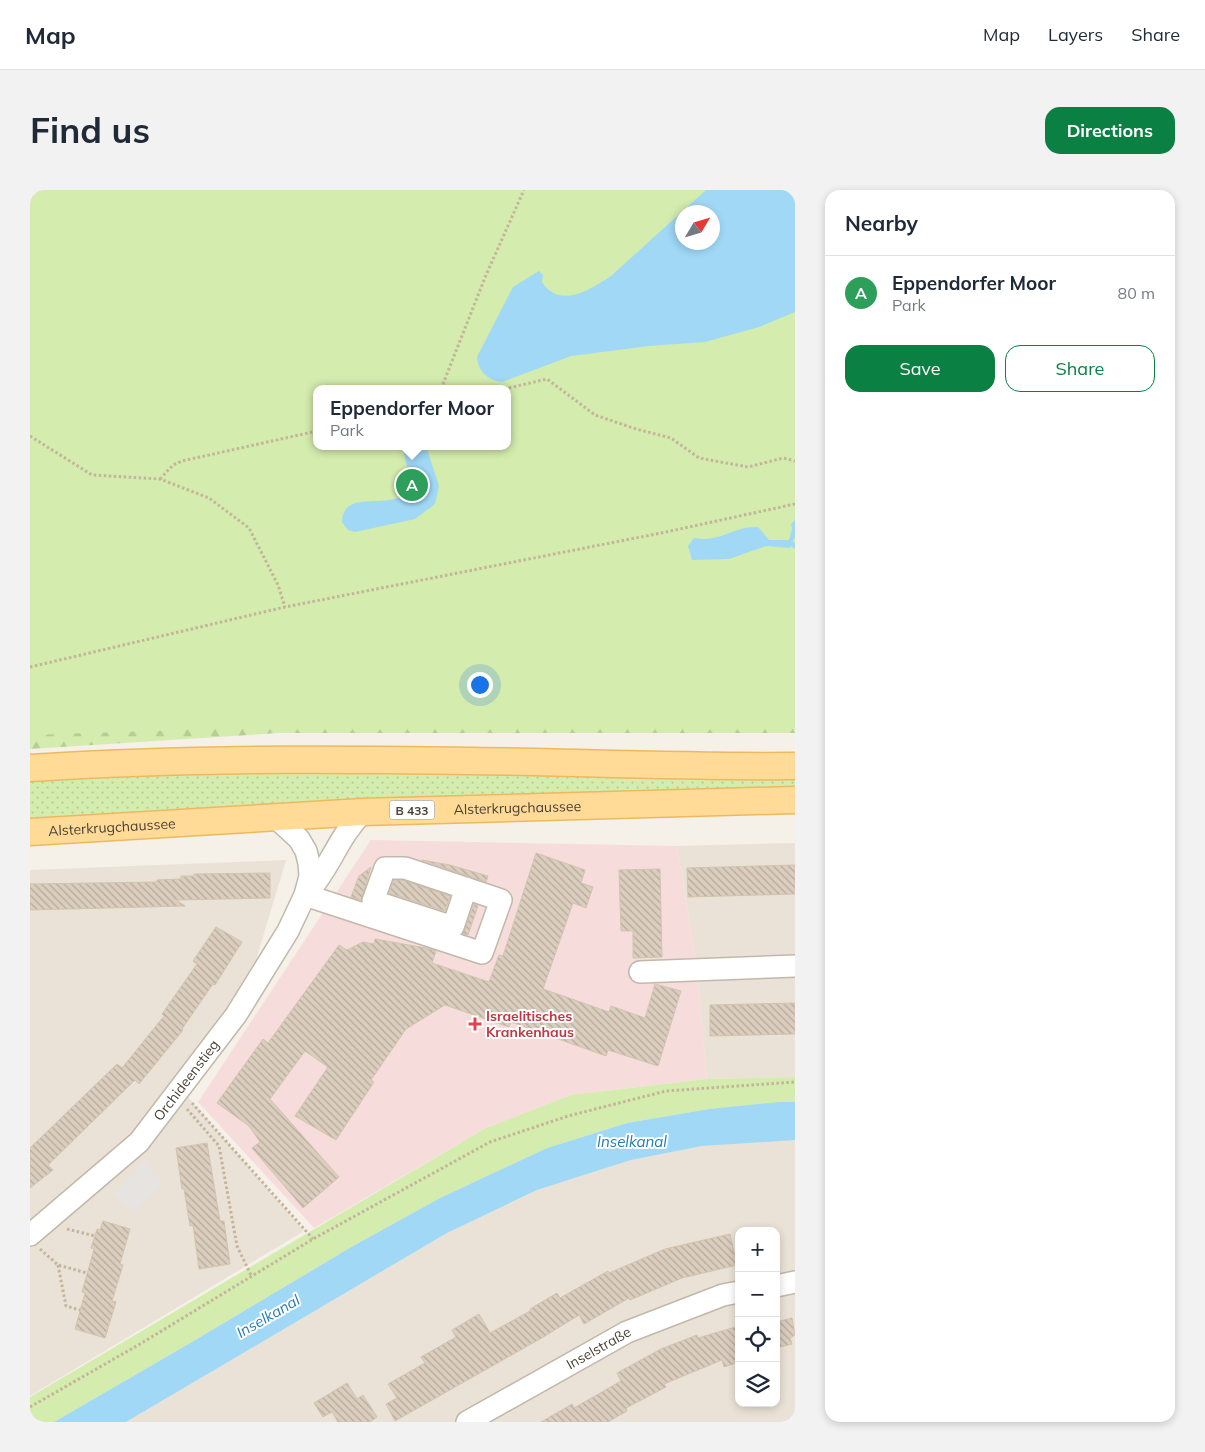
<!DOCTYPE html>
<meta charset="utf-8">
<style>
:root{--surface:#fff;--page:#f2f2f3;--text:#1f2937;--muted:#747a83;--line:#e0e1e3;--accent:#0b8043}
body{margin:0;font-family:Mulish,sans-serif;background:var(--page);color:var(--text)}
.controls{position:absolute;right:15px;bottom:15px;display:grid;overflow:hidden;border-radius:10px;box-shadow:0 2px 8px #0003}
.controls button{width:45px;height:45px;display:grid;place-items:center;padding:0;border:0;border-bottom:1px solid var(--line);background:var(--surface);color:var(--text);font:25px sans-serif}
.compass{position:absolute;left:645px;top:15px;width:45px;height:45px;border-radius:50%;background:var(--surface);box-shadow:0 2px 8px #0003;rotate:52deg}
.you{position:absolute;left:449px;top:494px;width:18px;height:18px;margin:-12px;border:4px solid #fff;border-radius:50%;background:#1a73e8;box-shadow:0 0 0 8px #1a73e833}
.badge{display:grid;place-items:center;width:32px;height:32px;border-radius:50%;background:var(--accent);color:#fff;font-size:16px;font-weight:700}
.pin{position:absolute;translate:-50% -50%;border:2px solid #fff;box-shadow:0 1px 5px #0006}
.popup{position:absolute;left:283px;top:195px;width:198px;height:65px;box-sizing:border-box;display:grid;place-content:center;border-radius:10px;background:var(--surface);filter:drop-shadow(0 1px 4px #0005);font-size:16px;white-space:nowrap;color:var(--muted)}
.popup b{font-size:19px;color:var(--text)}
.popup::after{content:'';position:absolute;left:50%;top:100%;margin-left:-10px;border:10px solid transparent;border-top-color:var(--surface)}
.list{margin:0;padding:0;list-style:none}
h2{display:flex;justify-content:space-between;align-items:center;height:65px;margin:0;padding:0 20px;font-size:21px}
h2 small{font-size:16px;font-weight:400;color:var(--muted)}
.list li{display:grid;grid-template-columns:32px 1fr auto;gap:15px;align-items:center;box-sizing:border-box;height:75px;padding:0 20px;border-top:1px solid var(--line)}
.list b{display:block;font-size:19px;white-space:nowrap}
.list p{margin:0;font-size:16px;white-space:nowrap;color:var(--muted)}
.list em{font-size:16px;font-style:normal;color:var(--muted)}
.actions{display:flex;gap:10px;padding:15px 20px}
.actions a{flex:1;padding:11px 0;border:1px solid var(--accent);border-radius:15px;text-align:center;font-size:18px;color:var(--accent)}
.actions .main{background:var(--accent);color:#fff}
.icon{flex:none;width:28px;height:28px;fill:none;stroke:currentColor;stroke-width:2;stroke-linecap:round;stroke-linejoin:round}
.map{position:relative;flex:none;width:765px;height:1232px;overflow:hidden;border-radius:15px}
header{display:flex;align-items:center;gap:30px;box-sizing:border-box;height:70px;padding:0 25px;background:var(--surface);border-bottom:1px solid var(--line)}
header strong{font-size:24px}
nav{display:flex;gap:28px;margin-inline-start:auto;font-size:18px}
.intro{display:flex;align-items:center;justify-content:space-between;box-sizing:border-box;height:120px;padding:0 30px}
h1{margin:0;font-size:35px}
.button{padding:12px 22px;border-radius:15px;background:var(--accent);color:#fff;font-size:18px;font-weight:700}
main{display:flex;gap:30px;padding:0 30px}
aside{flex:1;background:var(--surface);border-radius:15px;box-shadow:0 2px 8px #0003}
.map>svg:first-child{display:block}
.residential{fill:#eae2d6;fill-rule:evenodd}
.medical{fill:#f6dddb}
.grass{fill:url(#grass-dots)}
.forest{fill:url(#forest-firs)}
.park{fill:#d4ecae;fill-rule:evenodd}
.parking{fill:#e6e3e0}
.water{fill:#a0d8f6;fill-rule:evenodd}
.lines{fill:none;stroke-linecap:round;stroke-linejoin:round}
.stream{stroke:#a0d8f6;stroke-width:5}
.building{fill:url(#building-back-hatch);stroke:#d3c3af}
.minor-casing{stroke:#c2b8aa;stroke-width:24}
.major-casing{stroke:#edb95e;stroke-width:29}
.path{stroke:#c5b39a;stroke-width:3;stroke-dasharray:2.5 2.5;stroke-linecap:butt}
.minor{stroke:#fff;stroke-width:21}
.major{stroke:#ffdb97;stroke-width:26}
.health-dot{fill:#e0444e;stroke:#fff;stroke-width:2}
.labels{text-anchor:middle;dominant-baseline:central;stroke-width:4;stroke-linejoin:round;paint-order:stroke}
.shield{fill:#fff;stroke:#807a72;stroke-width:1}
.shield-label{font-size:12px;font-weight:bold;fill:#494136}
.street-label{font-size:14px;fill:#494136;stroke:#fff}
.health-label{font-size:14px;font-weight:bold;fill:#be3a42;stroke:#fff;text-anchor:start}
.water-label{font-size:15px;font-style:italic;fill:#247cae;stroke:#fff}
</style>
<header>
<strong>Map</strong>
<nav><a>Map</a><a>Layers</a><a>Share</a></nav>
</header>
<div class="intro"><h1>Find us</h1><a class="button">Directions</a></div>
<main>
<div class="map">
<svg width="765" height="1232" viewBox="0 0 765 1232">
<defs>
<pattern id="grass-dots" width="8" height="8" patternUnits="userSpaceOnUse" patternTransform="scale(1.25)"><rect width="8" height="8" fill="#d4ecae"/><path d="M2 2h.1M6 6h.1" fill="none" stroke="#b8cc96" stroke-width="1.8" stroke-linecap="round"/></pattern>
<pattern id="forest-firs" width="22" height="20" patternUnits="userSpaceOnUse" patternTransform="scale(1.25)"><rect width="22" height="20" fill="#d4ecae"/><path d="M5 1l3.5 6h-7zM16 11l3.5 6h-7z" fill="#b8cc96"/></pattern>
<pattern id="building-back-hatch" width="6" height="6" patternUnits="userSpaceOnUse" patternTransform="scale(1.25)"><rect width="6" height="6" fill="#dbcebf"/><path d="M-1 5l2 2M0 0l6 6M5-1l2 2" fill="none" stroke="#b4a99c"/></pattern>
</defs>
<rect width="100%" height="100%" fill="#f5f0e8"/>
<g class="residential">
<path d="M765 653V887L677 889 667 778 647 656Z"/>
<path d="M256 670 223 780 145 892 274 1041 0 1206V680Z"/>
<path d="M746 950H765V1232H96L417 1043 507 1000 601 970 672 956ZM709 1041H746V1213H709Z"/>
</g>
<path class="medical" d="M341 650 647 656 667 778 677 889 541 905 454 939 284 1038 168 912Z"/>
<path class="grass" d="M235 579 765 586V600L0 631V587Z"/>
<path class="forest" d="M765 516V543H248L0 559V528Z"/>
<g class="park">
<path d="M0 0H765V537H245L0 545ZM652 22H682V52H652ZM287 199H477V256H287Z"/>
<path d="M765 887V912L679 919 597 933 517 958 410 1008 323 1056 162 1152 24 1232H0V1207L454 939 541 905 677 889Z"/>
</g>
<path class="parking" d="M115 971 133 994 104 1022 83 1004Z"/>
<g class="water">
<path d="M676 0H765V122L729 137 675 152 619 156 541 166 472 192C457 190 448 181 447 167L483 97 509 81 513 85 512 92C530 120 561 99 581 86ZM682 22V52H652V22Z"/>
<path d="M372 256H396L409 296 405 314 385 329 325 342 318 340 312 332C313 301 350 317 370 307 374 305 378 301 382 297Z"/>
<path d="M765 330V347L760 358 736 356 699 369 662 370 658 356 664 348C691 353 703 336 728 337L739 350H759L762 339 761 334Z"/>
<path d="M750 912H765V950L672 956 601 970 507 1000 417 1043 96 1232H24L162 1152 323 1056 410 1008 517 958 597 933 679 919Z"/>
</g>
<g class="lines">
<path class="stream" d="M762 354 765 356"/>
</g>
<g class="building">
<path d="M506 663 555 680 551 693 563 697 556 718 543 713 513 799 579 822 581 816 615 828 625 794 651 801 628 876 578 860 576 866 481 832 479 837 415 815 376 839 341 890 344 892 306 950 265 926 298 877 275 861 240 909 309 987 273 1018 222 958 230 952 219 936 187 913 233 849 238 853 309 755 317 760 333 752 344 754 345 749 396 758 406 761 402 773 459 792 469 765 473 766Z"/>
<path d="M392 670 420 675 458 686 456 692Z"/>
<path d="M765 675V704L658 707 657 678Z"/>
<path d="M341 677 331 710 321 707 329 686Z"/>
<path d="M630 679 632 767 603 768V741H591L589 680Z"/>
<path d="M240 683V708L146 710 155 716 0 720V694L127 692V690L151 689V686H164V684Z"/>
<path d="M364 690H373L420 706 415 721 359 703Z"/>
<path d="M444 714 448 716 438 745 433 744Z"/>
<path d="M186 737 212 752 185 795 183 794 152 839 153 840 109 894 105 890 18 975 23 980 0 998V958L87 874 92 878 134 826 132 824 167 774 163 771Z"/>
<path d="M765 813V844L680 846V815Z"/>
<path d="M177 953 190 1031H194L200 1074 169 1079 163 1035 160 1036 154 999H152L146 958Z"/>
<path d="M73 1031 100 1039 90 1074 93 1075 82 1111 86 1112 75 1148 45 1139 55 1103 52 1102 64 1059 61 1058 67 1039 70 1040Z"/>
<path d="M700 1044 707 1075 652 1088 600 1110 599 1108 554 1134 549 1125 510 1149 365 1231 356 1214 367 1208 358 1194 395 1173 391 1167 426 1147 422 1140 449 1124 460 1143 500 1121V1119L527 1103 530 1108 578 1081 579 1083 635 1059Z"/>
<path d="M762 1128 765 1145 760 1148 762 1154 746 1158V1132Z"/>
<path d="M709 1136V1172L694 1177 692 1170 634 1194 636 1197 596 1218 597 1221 578 1232H511L542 1214 544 1218 591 1191 587 1183 631 1159 667 1145 668 1148Z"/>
<path d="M317 1193 327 1209 333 1205 347 1227 340 1232H308L302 1222 293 1227 284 1213Z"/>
</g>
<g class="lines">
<defs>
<g id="minor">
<path d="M279 701C301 676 308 647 333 622"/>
<path d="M275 705 452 763 471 710 375 678H355L343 711 423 737 436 698"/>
<path d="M610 782 765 776"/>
<path id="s1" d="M0 1045 109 952 206 825 258 741 275 705 280 686 279 673 276 661 269 649 244 626"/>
<path d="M746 1096 765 1092"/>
<path id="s2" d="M437 1232 597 1142 693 1105 709 1102"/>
</g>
<g id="major">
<path d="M0 578C167 567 336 569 504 572 591 574 678 577 765 576"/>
<path id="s3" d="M0 642 333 622 765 610"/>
</g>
</defs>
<use href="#minor" class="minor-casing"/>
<use href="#major" class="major-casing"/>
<g class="path">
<path d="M411 199 456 85 494 0"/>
<path d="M474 199 517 189 565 225 606 239 641 248 669 268 718 277 753 268 765 271"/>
<path d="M0 246 62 285 130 289 179 308 219 338 248 395 255 417"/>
<path d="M130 289 143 275 152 271 287 241"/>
<path d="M0 477 255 417 636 342 765 314"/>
<path d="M162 913 283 1049"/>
<path d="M157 919 189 956 207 1056 222 1087"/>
<path d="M37 1039 65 1046"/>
<path d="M10 1059 28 1075 57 1083"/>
<path d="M28 1075 36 1116 50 1120"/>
<path d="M0 1217 110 1154 283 1049 460 952 538 926 636 901 765 892"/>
</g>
<use href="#minor" class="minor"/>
<use href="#major" class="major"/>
</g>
<path class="health-dot" d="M442.5 826.5h5v5h5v5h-5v5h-5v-5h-5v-5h5z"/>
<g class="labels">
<rect class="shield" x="359.5" y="610.5" width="45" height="19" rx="4"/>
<g class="shield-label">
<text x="382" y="620">B 433</text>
</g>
<g class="street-label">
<text stroke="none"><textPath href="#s3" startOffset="488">Alsterkrugchaussee</textPath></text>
<text stroke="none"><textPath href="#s3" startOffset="82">Alsterkrugchaussee</textPath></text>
<text stroke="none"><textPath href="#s1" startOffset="221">Orchideenstieg</textPath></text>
<text stroke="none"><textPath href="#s2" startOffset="151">Inselstraße</textPath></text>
</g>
<g class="health-label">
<text x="456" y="826">Israelitisches<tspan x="456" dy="16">Krankenhaus</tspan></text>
</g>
<g class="water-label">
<text x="602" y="951">Inselkanal</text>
<text transform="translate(238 1126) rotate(-30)">Inselkanal</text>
</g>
</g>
</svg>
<div class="controls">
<button>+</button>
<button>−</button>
<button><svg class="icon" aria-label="locate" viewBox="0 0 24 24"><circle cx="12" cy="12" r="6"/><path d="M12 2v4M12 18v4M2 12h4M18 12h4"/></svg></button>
<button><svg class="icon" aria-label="layers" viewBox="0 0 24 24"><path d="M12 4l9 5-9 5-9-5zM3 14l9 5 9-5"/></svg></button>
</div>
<svg class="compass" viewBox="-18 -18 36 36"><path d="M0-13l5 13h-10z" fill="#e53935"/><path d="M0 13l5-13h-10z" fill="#747a83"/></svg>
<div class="you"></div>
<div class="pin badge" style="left:382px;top:295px;background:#2e9e5b">A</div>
<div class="popup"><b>Eppendorfer Moor</b>Park</div>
</div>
<aside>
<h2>Nearby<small></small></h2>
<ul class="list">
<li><span class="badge" style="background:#2e9e5b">A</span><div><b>Eppendorfer Moor</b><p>Park</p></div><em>80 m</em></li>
</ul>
<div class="actions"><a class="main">Save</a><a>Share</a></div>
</aside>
</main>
